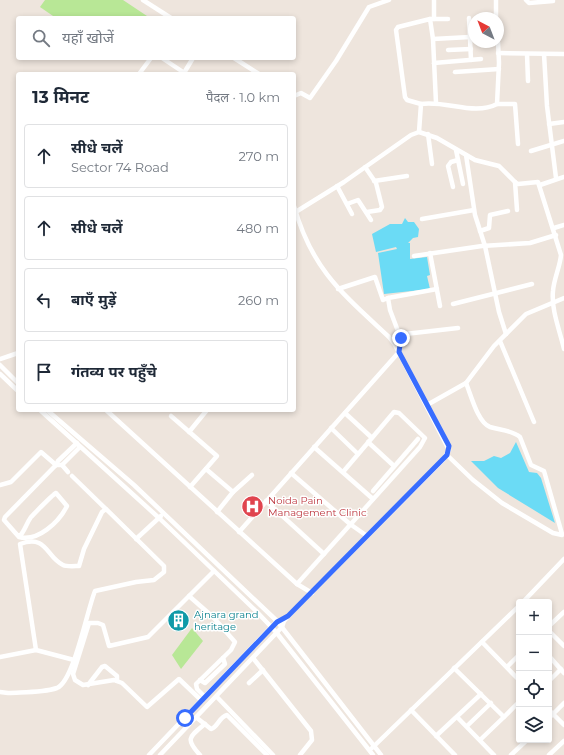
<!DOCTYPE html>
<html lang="hi">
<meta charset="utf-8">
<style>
:root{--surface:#fff;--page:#f2f2f3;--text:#1f2937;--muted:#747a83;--line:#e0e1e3}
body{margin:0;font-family:Montserrat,"Noto Sans Devanagari",sans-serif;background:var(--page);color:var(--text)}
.controls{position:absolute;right:12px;bottom:12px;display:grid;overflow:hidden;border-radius:4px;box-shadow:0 2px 6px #0003}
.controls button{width:36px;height:36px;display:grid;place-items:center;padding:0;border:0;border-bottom:1px solid var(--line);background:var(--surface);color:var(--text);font:20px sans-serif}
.compass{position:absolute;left:468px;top:12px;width:36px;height:36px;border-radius:50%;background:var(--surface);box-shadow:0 2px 6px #0003;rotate:318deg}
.stop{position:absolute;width:12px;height:12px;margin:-9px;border:3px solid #386dff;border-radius:50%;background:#fff}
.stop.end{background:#386dff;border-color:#fff;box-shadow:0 1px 4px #0008}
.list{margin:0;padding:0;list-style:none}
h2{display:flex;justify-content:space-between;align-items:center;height:52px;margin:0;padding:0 16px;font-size:17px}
h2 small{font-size:13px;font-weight:400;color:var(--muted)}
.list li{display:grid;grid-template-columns:26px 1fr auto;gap:12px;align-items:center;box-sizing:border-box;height:64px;margin:0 8px 8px;padding:0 8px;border:1px solid var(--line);border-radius:4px}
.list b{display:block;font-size:15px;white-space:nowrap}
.list p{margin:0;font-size:13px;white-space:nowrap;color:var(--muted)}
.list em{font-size:13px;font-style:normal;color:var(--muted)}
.icon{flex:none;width:22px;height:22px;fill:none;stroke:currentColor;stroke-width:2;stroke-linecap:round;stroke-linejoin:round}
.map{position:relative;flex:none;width:564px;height:755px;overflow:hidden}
.search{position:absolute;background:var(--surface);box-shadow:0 2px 6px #0003;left:16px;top:16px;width:280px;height:44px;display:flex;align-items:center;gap:10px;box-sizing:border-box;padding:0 14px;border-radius:4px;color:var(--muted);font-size:15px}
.panel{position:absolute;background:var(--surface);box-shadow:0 2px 6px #0003;left:16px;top:72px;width:280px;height:340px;border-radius:4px}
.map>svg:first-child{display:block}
.green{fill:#b8e796}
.water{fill:#6bdbf5}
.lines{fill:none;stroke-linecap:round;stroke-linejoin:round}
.minor{stroke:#fff;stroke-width:4.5}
.route{stroke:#386dff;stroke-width:5}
.labels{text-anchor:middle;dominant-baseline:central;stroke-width:3;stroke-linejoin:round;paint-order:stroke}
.health-label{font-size:10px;fill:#be3a42;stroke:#fff;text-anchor:start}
.culture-label{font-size:10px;fill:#0d838f;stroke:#fff;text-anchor:start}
</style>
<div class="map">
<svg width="564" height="755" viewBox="0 0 564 755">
<rect width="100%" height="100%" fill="#eee5dd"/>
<g class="green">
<path d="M45 0H123L150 18H56L40 7Z"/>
<path d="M192 628 203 641 181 669 172 655Z"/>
</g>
<g class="water">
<path d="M405 218 408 222H414L419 229 418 237 413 238 408 243H410V259L427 257 430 275 427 276 430 289 384 294 378 253 397 249 396 247 376 252 372 234 390 224H402Z"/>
<path d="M516 442 529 472 537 473 541 478 555 523 498 488 471 461H484L494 456 501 458 510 453Z"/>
</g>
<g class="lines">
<g class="minor">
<path d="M143 0 171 18"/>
<path d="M496 0V18"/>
<path d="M526 0 529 3 553 1"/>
<path d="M469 18 471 60"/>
<path d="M430 19 433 39 436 103"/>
<path d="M434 19V0"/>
<path d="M433 39 470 37"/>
<path d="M448 50 471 49"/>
<path d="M498 53 564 54"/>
<path d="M527 54 528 81"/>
<path d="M544 54 547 106 556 178"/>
<path d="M162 58 186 74"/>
<path d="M234 58 259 74"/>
<path d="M434 63 481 59"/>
<path d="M455 72 499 69"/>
<path d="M184 73 193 58"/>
<path d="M139 74 151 58"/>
<path d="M294 96 301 93 310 98 336 61 369 7 389 0"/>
<path d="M421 104 407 100 405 97 396 30 398 27 430 19H448"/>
<path d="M497 104H515L518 144"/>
<path d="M549 124 564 122"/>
<path d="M419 132 421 104C446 100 474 116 497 104L499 63 498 42"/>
<path d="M428 134 432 164"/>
<path d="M456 150 463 184"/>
<path d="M531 151 564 141"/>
<path d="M466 155 475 215 485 246 499 312 506 334"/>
<path d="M365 167 376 183 382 207 380 210 367 212"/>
<path d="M374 181 407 176"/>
<path d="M515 182 517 210"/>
<path d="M540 185 564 177"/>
<path d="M337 186 352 214"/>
<path d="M453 187 448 166 451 162 458 160"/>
<path d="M347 204 358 200 371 220"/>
<path d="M294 213 344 182 411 135 419 132 437 138 475 160 499 166 515 182 518 184 538 182 561 255C560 267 554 278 553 291 551 310 560 331 564 349"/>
<path d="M422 219 474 210"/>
<path d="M554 228 564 225"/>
<path d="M480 231 489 228 490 215 508 211"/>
<path d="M430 253 440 306"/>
<path d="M414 256 482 246 530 243 556 235"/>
<path d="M338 289 375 277 383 300 388 298"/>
<path d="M453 304 532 284"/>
<path d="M401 339 390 310 388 298 437 289"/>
<path d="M500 341 534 422"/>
<path d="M0 359 18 353"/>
<path d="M0 365 18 383"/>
<path d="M0 374 18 391"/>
<path d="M466 383C471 395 478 423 490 427 500 430 512 430 520 437L531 465 544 471 562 534"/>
<path d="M427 405 466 383 494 346 526 314 564 298"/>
<path d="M40 410 159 518 257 612 276 632 373 755"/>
<path d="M47 410 134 485 277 621 381 755"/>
<path d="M106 410 297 584 312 593"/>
<path d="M345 413 371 437"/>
<path d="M171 416 217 456 190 487"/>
<path d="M331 428 358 454"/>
<path d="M189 432 207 410"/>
<path d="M368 442 394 466"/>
<path d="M314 447 373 499"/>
<path d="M447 455 473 480 502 503 553 533 562 535"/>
<path d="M56 465H62L80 447"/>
<path d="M62 465 68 472"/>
<path d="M206 469 233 492 217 512"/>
<path d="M291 473 350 524 367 536"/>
<path d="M72 476 106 509"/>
<path d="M0 485 11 482 41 452 56 465"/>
<path d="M373 491 418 439"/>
<path d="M233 492 252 475"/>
<path d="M266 501 324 554"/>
<path d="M239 532 399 352 401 339 405 334 458 328"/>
<path d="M19 537C25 531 26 524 31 517 34 514 53 494 56 493L67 506C59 522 38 542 19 537L4 520 5 517 56 465 58 461 77 443"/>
<path d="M136 539 161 516"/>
<path d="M297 584 420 447 425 438 399 413 394 412 343 472"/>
<path d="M189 596 213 617 235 642 231 650 196 684 197 689 205 697"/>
<path d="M523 602 564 559"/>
<path d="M549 626 564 612"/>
<path d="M549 631 564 646"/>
<path d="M482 642 519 680"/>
<path d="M549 656 564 673"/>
<path d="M0 657 36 650 74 660"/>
<path d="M253 658 311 731 312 740 300 755"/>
<path d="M507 667 519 655"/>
<path d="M454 668 504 717 519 702"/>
<path d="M200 680 205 683 225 664 223 658"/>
<path d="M549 681 561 669"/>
<path d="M249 683 263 670"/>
<path d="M88 685 102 667 105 666 117 676V681"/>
<path d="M0 692 8 693C23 692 42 693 57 688 74 681 87 610 95 591L136 582 154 580 164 572V566L106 509 102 512 84 549 79 566C75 566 67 567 63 565 46 557 47 534 20 544L36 650"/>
<path d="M217 697 273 755"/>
<path d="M202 701 179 679 147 707 122 683 114 680 83 685 75 680 73 674 89 623H98L103 625 109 646 148 637 214 571"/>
<path d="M411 710 455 755"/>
<path d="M549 710 564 725"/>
<path d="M457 717 494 755"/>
<path d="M197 718 211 729C218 727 219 717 227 715L267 755"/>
<path d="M549 718 564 703"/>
<path d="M467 726 491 703"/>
<path d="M436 736 481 694"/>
<path d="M480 740 504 717"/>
<path d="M372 748 519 606"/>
<path d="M149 755 277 621 287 617"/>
<path d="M160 755 282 627 284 621 296 608 443 460 449 450 395 345 389 337C343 294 312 270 294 206"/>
<path d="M200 755C185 739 189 737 205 724"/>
<path d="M511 755 527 740"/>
<path d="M549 755 564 741"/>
</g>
</g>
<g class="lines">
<path class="route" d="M185 718 277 622 288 616 447 455 449 446 399 352 401 338"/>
</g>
<defs>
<symbol id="hospital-disc" viewBox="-11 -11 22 22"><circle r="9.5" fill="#e0444e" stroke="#fff"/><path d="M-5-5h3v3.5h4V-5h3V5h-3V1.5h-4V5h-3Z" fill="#fff"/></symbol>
<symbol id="building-disc" viewBox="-11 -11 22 22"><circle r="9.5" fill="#0f9aa8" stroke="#fff"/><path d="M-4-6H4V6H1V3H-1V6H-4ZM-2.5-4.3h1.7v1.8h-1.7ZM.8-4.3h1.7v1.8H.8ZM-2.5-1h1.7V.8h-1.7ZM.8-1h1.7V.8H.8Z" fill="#fff"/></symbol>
</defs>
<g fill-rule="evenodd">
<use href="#hospital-disc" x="240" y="494" width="25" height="25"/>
<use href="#building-disc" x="166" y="608" width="25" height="25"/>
</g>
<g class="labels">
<g class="health-label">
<text x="268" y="500">Noida Pain<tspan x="268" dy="12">Management Clinic</tspan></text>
</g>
<g class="culture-label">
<text x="194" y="614">Ajnara grand<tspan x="194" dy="12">heritage</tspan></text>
</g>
</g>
</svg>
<div class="controls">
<button>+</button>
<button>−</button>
<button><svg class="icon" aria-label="locate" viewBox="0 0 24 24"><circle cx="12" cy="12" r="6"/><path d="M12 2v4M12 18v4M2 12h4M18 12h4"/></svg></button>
<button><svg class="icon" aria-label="layers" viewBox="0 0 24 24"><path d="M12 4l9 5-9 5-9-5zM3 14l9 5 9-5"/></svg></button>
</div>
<svg class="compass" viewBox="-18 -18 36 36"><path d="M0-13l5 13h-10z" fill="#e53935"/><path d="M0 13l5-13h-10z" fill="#747a83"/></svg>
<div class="stop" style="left:185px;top:718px"></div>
<div class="stop end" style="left:401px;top:338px"></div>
<div class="search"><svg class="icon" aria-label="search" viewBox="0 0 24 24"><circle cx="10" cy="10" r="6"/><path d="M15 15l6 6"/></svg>यहाँ खोजें</div>
<section class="panel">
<h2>13 मिनट<small>पैदल · 1.0 km</small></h2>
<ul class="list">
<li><svg class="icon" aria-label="ahead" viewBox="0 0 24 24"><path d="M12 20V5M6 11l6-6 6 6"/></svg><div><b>सीधे चलें</b><p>Sector 74 Road</p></div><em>270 m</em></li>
<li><svg class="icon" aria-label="ahead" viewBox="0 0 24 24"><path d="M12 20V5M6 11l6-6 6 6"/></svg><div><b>सीधे चलें</b></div><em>480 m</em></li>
<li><svg class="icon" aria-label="left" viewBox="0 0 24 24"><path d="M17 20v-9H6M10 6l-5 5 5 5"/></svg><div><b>बाएँ मुड़ें</b></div><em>260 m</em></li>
<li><svg class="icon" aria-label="arrive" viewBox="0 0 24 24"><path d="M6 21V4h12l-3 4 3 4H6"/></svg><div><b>गंतव्य पर पहुँचे</b></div></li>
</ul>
</section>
</div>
